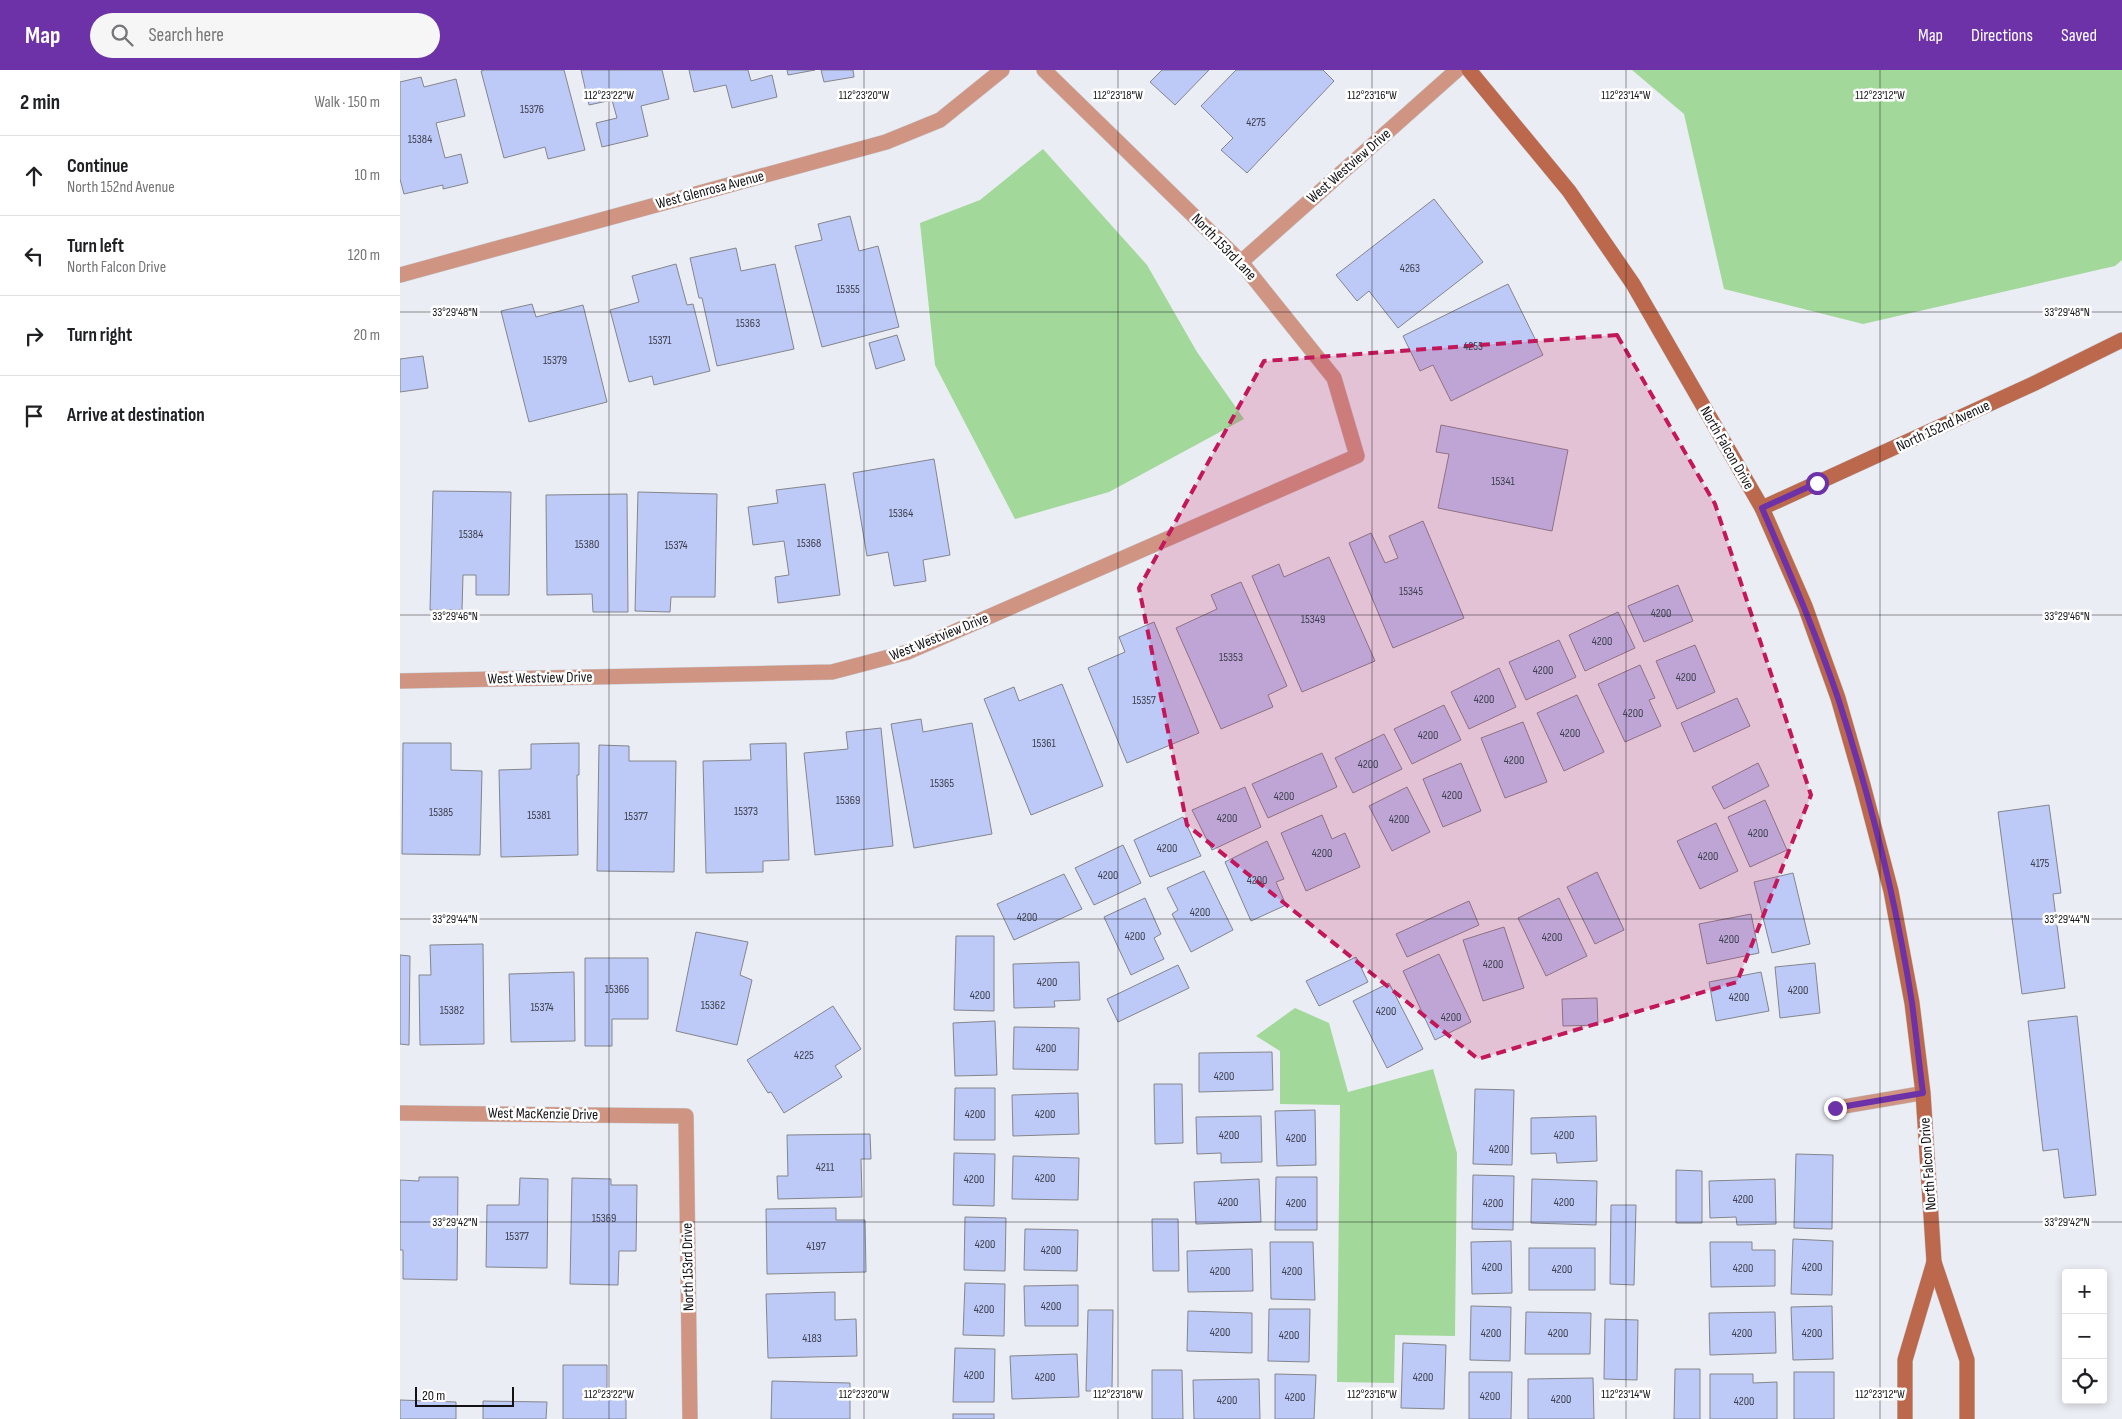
<!DOCTYPE html>
<meta charset="utf-8">
<style>
:root{--surface:#fff;--page:#f6f6f6;--text:#202124;--muted:#757577;--line:#e0e0e0;--accent:#6d32a8}
body{margin:0;font-family:"Sofia Sans Condensed",sans-serif;background:var(--page);color:var(--text)}
.controls{position:absolute;right:15px;bottom:15px;display:grid;overflow:hidden;border-radius:5px;box-shadow:0 2px 8px #0003}
.controls button{width:45px;height:45px;display:grid;place-items:center;padding:0;border:0;border-bottom:1px solid var(--line);background:var(--surface);color:var(--text);font:25px sans-serif}
.scale{position:absolute;left:15px;bottom:12px;width:99px;box-sizing:border-box;padding-left:5px;border:2px solid #131316;border-top:0;font-size:14px;line-height:18px;white-space:nowrap;color:#131316;-webkit-text-stroke:4px #fff;paint-order:stroke}
.stop{position:absolute;width:15px;height:15px;margin:-11px;border:4px solid #6d32a8;border-radius:50%;background:#fff}
.stop.end{background:#6d32a8;border-color:#fff;box-shadow:0 1px 5px #0008}
.list{margin:0;padding:0;list-style:none}
h2{display:flex;justify-content:space-between;align-items:center;height:65px;margin:0;padding:0 20px;font-size:21px}
h2 small{font-size:16px;font-weight:400;color:var(--muted)}
.list li{display:grid;grid-template-columns:32px 1fr auto;gap:15px;align-items:center;box-sizing:border-box;height:80px;padding:0 20px;border-top:1px solid var(--line)}
.list b{display:block;font-size:19px;white-space:nowrap}
.list p{margin:0;font-size:16px;white-space:nowrap;color:var(--muted)}
.list em{font-size:16px;font-style:normal;color:var(--muted)}
.icon{flex:none;width:28px;height:28px;fill:none;stroke:currentColor;stroke-width:2;stroke-linecap:round;stroke-linejoin:round}
.map{position:relative;flex:none;width:1722px;height:1349px;overflow:hidden}
header{display:flex;align-items:center;gap:30px;box-sizing:border-box;height:70px;padding:0 25px;background:var(--accent);color:#fff}
header strong{font-size:24px}
nav{display:flex;gap:28px;margin-inline-start:auto;font-size:18px}
.search{width:350px;height:45px;background:var(--page);display:flex;align-items:center;gap:12px;box-sizing:border-box;padding:0 18px;border-radius:28px;color:var(--muted);font-size:19px}
main{display:flex}
aside{flex:1;background:var(--surface)}
.map>svg:first-child{display:block}
.green{fill:#a2d89a}
.building{fill:#bdc9f6;stroke:#84868c}
.lines{fill:none;stroke-linecap:round;stroke-linejoin:round}
.lane-casing{stroke:#c8cad0;stroke-width:15}
.street-casing{stroke:#c8cad0;stroke-width:16}
.secondary-casing{stroke:#c8cad0;stroke-width:16}
.lane{stroke:#cf9582;stroke-width:14}
.street{stroke:#cf9582;stroke-width:15}
.secondary{stroke:#bb684c;stroke-width:15}
.route{stroke:#6d32a8;stroke-width:6}
.marked{fill:#c2185b;fill-opacity:0.2;stroke:#c2185b;stroke-width:4;stroke-dasharray:10 6;stroke-linejoin:round}
.ticks{fill:none;stroke:#131316;stroke-width:1;stroke-opacity:0.45}
.labels{text-anchor:middle;dominant-baseline:central;stroke-width:5;stroke-linejoin:round;paint-order:stroke}
.number-label{font-size:12px;fill:#3e404e}
.street-label{font-size:15px;fill:#131316;stroke:#fff}
.ticks-label{font-size:12px;text-anchor:middle;fill:#131316;stroke:#fff;stroke-width:5;stroke-linejoin:round;paint-order:stroke}
</style>
<header>
<strong>Map</strong>
<div class="search"><svg class="icon" aria-label="search" viewBox="0 0 24 24"><circle cx="10" cy="10" r="6"/><path d="M15 15l6 6"/></svg>Search here</div>
<nav><a>Map</a><a>Directions</a><a>Saved</a></nav>
</header>
<main>
<aside>
<h2>2 min<small>Walk · 150 m</small></h2>
<ul class="list">
<li><svg class="icon" aria-label="ahead" viewBox="0 0 24 24"><path d="M12 20V5M6 11l6-6 6 6"/></svg><div><b>Continue</b><p>North 152nd Avenue</p></div><em>10 m</em></li>
<li><svg class="icon" aria-label="left" viewBox="0 0 24 24"><path d="M17 20v-9H6M10 6l-5 5 5 5"/></svg><div><b>Turn left</b><p>North Falcon Drive</p></div><em>120 m</em></li>
<li><svg class="icon" aria-label="right" viewBox="0 0 24 24"><path d="M7 20v-9h11M14 6l5 5-5 5"/></svg><div><b>Turn right</b></div><em>20 m</em></li>
<li><svg class="icon" aria-label="arrive" viewBox="0 0 24 24"><path d="M6 21V4h12l-3 4 3 4H6"/></svg><div><b>Arrive at destination</b></div></li>
</ul>
</aside>
<div class="map">
<svg width="1722" height="1349" viewBox="0 0 1722 1349">
<rect width="100%" height="100%" fill="#ebedf4"/>
<g class="green">
<path d="M1232 0H1722V190L1715 196 1463 254 1324 219 1284 44Z"/>
<path d="M643 79 747 195 797 282 844 349 709 422 615 449 535 295 520 153 580 130Z"/>
<path d="M895 938 929 953 948 1022 1033 999 1057 1083 1055 1266 995 1265 994 1313 937 1312 940 1035 880 1034V981L856 966Z"/>
</g>
<g class="building">
<path d="M84 0H164L185 80 148 89 145 77 104 88 81 1Z"/>
<path d="M181 0H262L269 29 241 36 248 66 202 77 196 53 217 48 212 30 189 35Z"/>
<path d="M289 0H348L351 11 372 5 377 27 332 38 326 15 294 22Z"/>
<path d="M387 0H415L388 5Z"/>
<path d="M421 0H453L454 7 424 12Z"/>
<path d="M762 0H809L775 35 750 12Z"/>
<path d="M836 0H923L934 11 847 103 821 80 833 68 801 36Z"/>
<path d="M21 7 24 17 56 9 65 46 36 53 45 88 61 84 68 113 43 119V115L4 124 0 109V12Z"/>
<path d="M1034 129 1083 192 998 258 969 221 957 231 936 205Z"/>
<path d="M450 146 459 181 478 176 499 257 422 277 395 176 422 170 418 154Z"/>
<path d="M336 178 341 201 375 194 394 279 317 296 302 228H299L290 188Z"/>
<path d="M276 194 287 235 293 234 310 301 254 315 252 306 229 312 210 240 239 232 232 206Z"/>
<path d="M1108 214 1143 285 1051 331 1033 295 1020 301 1003 266Z"/>
<path d="M132 234 136 247 183 235 207 332 129 352 101 241Z"/>
<path d="M497 265 505 290 476 299 469 273Z"/>
<path d="M23 286 28 318 0 322V289Z"/>
<path d="M1041 355 1168 380 1152 461 1038 438 1049 384 1036 382Z"/>
<path d="M534 389 550 485 523 490 526 511 494 516 488 482 467 486 453 403Z"/>
<path d="M425 414 440 525 378 533 375 507 389 505 384 471 353 475 348 437 378 433 376 420Z"/>
<path d="M33 421 111 422 109 525H76V505H63L62 540H30Z"/>
<path d="M238 422 317 424 315 527H271L270 542 235 541Z"/>
<path d="M227 424 228 542H193L192 524 147 525 146 425Z"/>
<path d="M1023 451 1064 548 993 578 949 473 971 463 985 493 998 488 989 466Z"/>
<path d="M929 487 975 591 902 622 852 506 879 494 884 507Z"/>
<path d="M841 512 887 616 868 625 873 637 821 659 776 558 817 539 811 525Z"/>
<path d="M1278 515 1293 551 1244 572 1228 536Z"/>
<path d="M1218 542 1235 578 1185 601 1169 565Z"/>
<path d="M754 552 799 663 727 693 688 598 725 582 719 567Z"/>
<path d="M1159 570 1176 607 1126 630 1109 592Z"/>
<path d="M1295 575 1315 622 1277 639 1256 591Z"/>
<path d="M1240 595 1255 628 1249 630 1261 656 1225 672 1198 614Z"/>
<path d="M1099 598 1116 637 1069 659 1051 622Z"/>
<path d="M662 614 703 716 631 745 584 629 614 617 619 631Z"/>
<path d="M1177 625 1204 682 1164 701 1137 643Z"/>
<path d="M1337 628 1350 656 1294 682 1281 653Z"/>
<path d="M1044 635 1061 670 1012 694 994 659Z"/>
<path d="M521 649 523 662 572 653 592 764 514 778 491 654Z"/>
<path d="M1123 652 1147 712 1105 728 1081 668Z"/>
<path d="M481 658 493 776 415 785 404 683 448 679 446 662Z"/>
<path d="M984 664 1002 699 953 723 935 688Z"/>
<path d="M3 673H51V700L82 701 80 785 2 784Z"/>
<path d="M179 673V705H177L178 785 101 787 99 700 131 699V674Z"/>
<path d="M386 673 389 790 363 791V802L306 803 303 691 351 690 350 674Z"/>
<path d="M199 675 229 676V691H276L274 802 197 801Z"/>
<path d="M922 683 937 717 868 748 852 714Z"/>
<path d="M1061 693 1081 741 1043 757 1023 709Z"/>
<path d="M1358 693 1369 716 1324 739 1312 717Z"/>
<path d="M845 717 861 757 812 780 792 740Z"/>
<path d="M1007 717 1030 762 992 781 969 736Z"/>
<path d="M1365 730 1387 780 1350 797 1328 747Z"/>
<path d="M1649 735 1661 823 1653 824 1665 918 1622 924 1598 742Z"/>
<path d="M922 745 932 769 945 763 960 797 906 821 881 763Z"/>
<path d="M783 747 801 786 750 807 734 770Z"/>
<path d="M1316 753 1338 801 1300 819 1277 771Z"/>
<path d="M867 771 884 809 876 812 886 835 851 851 825 792Z"/>
<path d="M723 775 741 813 694 835 675 798Z"/>
<path d="M804 801 833 860 791 882 772 844 778 840 767 818Z"/>
<path d="M1197 802 1224 860 1195 874 1167 817Z"/>
<path d="M1393 803 1410 874 1372 883 1354 812Z"/>
<path d="M664 804 682 839 614 870 597 834Z"/>
<path d="M745 828 761 864 754 868 764 889 731 905 704 847Z"/>
<path d="M1159 828 1187 886 1146 906 1118 848Z"/>
<path d="M1069 831 1079 855 1007 887 996 864Z"/>
<path d="M1351 844 1359 883 1307 894 1299 854Z"/>
<path d="M1104 857 1124 918 1083 931 1063 870Z"/>
<path d="M296 862 348 872 340 905 352 910 337 975 276 961Z"/>
<path d="M556 866H594V941L554 940Z"/>
<path d="M83 874 84 974 20 975 19 905H31L30 875Z"/>
<path d="M1039 884 1071 952 1035 970 1003 901Z"/>
<path d="M0 885 10 886 9 975 0 974Z"/>
<path d="M956 887 968 912 919 936 906 911Z"/>
<path d="M185 888H248V949H212V976H185Z"/>
<path d="M679 892 680 930 654 931 655 937 614 938 613 894Z"/>
<path d="M1415 893 1420 943 1380 948 1375 897Z"/>
<path d="M778 895 789 918 718 952 707 929Z"/>
<path d="M174 902 175 971 111 972 109 904Z"/>
<path d="M1361 902 1369 941 1316 951 1309 912Z"/>
<path d="M989 913 1023 979 987 998 953 931Z"/>
<path d="M1197 928 1198 955 1163 956 1162 929Z"/>
<path d="M433 936 461 979 435 996 442 1007 384 1043 371 1022 368 1023 347 990Z"/>
<path d="M1677 946 1696 1125 1664 1128 1658 1079 1643 1081 1628 951Z"/>
<path d="M595 951 597 1005 555 1006 553 953Z"/>
<path d="M614 957 679 958 678 1000 613 999Z"/>
<path d="M872 982 873 1020 799 1022V983Z"/>
<path d="M754 1014H782L783 1073 755 1074Z"/>
<path d="M555 1018H595V1070H554Z"/>
<path d="M1075 1019 1114 1020 1112 1095 1073 1094Z"/>
<path d="M678 1023 679 1064 613 1066 612 1025Z"/>
<path d="M915 1040 916 1095 877 1096 875 1041Z"/>
<path d="M861 1046 862 1092 821 1093V1083L797 1084 796 1047Z"/>
<path d="M1196 1046 1197 1091 1157 1093 1156 1083 1131 1084V1048Z"/>
<path d="M470 1064 471 1089H461L462 1127 378 1129 377 1106H388L387 1065Z"/>
<path d="M554 1083 595 1084 594 1136 553 1135Z"/>
<path d="M1396 1084 1433 1085 1432 1159 1394 1158Z"/>
<path d="M613 1086 679 1088 678 1130 612 1129Z"/>
<path d="M1276 1100 1302 1101V1153H1276Z"/>
<path d="M1073 1105 1114 1106 1113 1160 1072 1159Z"/>
<path d="M19 1107H58L57 1210 3 1209V1180H0V1110L19 1111Z"/>
<path d="M876 1107H917V1160H875Z"/>
<path d="M120 1108 148 1109 147 1198 86 1197 87 1135H119Z"/>
<path d="M172 1108 211 1109V1115H237L236 1181H219L218 1215 170 1214Z"/>
<path d="M859 1109 861 1152 796 1154 794 1112Z"/>
<path d="M1132 1109 1197 1111 1196 1155 1131 1153Z"/>
<path d="M1375 1109 1376 1154 1337 1155 1336 1147 1310 1148 1309 1111Z"/>
<path d="M1211 1135H1236L1234 1215 1210 1214Z"/>
<path d="M436 1138V1150H465L466 1202 367 1204 366 1139Z"/>
<path d="M565 1147 606 1148 605 1201 564 1200Z"/>
<path d="M752 1149H778L779 1201H753Z"/>
<path d="M625 1159 678 1160 677 1201 624 1200Z"/>
<path d="M1393 1169 1433 1171 1432 1225 1391 1224Z"/>
<path d="M1111 1171 1112 1223 1072 1224 1071 1172Z"/>
<path d="M870 1172H913L915 1230 871 1229Z"/>
<path d="M1310 1172H1352V1180H1375V1216L1311 1217Z"/>
<rect x="1129" y="1178" width="66" height="42"/>
<path d="M852 1179 853 1221 788 1222 787 1181Z"/>
<path d="M565 1213 605 1214 604 1266 563 1265Z"/>
<path d="M678 1215V1256H625L624 1216Z"/>
<path d="M435 1222V1250L456 1249 457 1286 368 1288 366 1224Z"/>
<path d="M1071 1236 1111 1237 1110 1291 1070 1290Z"/>
<path d="M1432 1236 1433 1289 1393 1290 1391 1237Z"/>
<path d="M869 1239H910L909 1292 868 1291Z"/>
<path d="M688 1240H713L712 1321H686Z"/>
<path d="M788 1241 852 1243V1283L787 1281Z"/>
<path d="M1126 1242 1191 1243 1190 1284H1125Z"/>
<path d="M1375 1242 1376 1283 1310 1285 1309 1243Z"/>
<path d="M1205 1249 1238 1250 1237 1310 1204 1309Z"/>
<path d="M1003 1273 1046 1275 1044 1339 1001 1338Z"/>
<path d="M555 1278 595 1279 594 1332H553Z"/>
<path d="M677 1284 679 1327 612 1329 610 1286Z"/>
<path d="M163 1295H207V1320H226V1349H163Z"/>
<path d="M1275 1299H1300V1349H1274Z"/>
<path d="M752 1300H782L783 1349H752Z"/>
<path d="M1069 1302H1112L1111 1349H1069Z"/>
<rect x="1394" y="1302" width="40" height="47"/>
<path d="M875 1304 916 1305 914 1349H875Z"/>
<path d="M1310 1304H1353V1313L1377 1312V1349H1310Z"/>
<path d="M1193 1308 1194 1349H1128V1309Z"/>
<path d="M859 1309 860 1349H794L793 1310Z"/>
<path d="M372 1311 450 1313V1349H371Z"/>
<path d="M0 1330 56 1332V1349H0Z"/>
<path d="M83 1331 147 1332 146 1349H83Z"/>
<rect x="553" y="1344" width="41" height="5"/>
</g>
<g class="lines">
<defs>
<path id="lane" d="M1435 1038 1523 1023"/>
<g id="street">
<path d="M841 192 1057 0"/>
<path d="M0 205 486 72 540 50 602 0"/>
<path d="M0 611 432 602 508 582 957 386 934 308 841 192 644 0"/>
<path d="M0 1043 286 1046 290 1349"/>
</g>
<g id="secondary">
<path d="M1069 0 1169 121 1233 214 1362 438 1405 536 1438 628 1463 715 1491 821 1512 933 1523 1023 1534 1192 1567 1290V1349"/>
<path d="M1362 438 1633 314 1722 270"/>
<path d="M1505 1349V1290L1534 1192"/>
</g>
</defs>
<use href="#lane" class="lane-casing"/>
<use href="#street" class="street-casing"/>
<use href="#secondary" class="secondary-casing"/>
<use href="#lane" class="lane"/>
<use href="#street" class="street"/>
<use href="#secondary" class="secondary"/>
</g>
<g class="lines">
<path class="route" d="M1417 413 1362 438C1389 501 1416 563 1438 628 1470 727 1496 830 1512 933 1516 963 1519 993 1523 1023L1435 1038"/>
</g>
<path class="marked" d="M1217 265 1315 434 1411 725 1337 912 1078 989 787 755 739 518 864 291Z"/>
<path class="ticks" d="M209 0V1349M464 0V1349M718 0V1349M972 0V1349M1226 0V1349M1480 0V1349M0 242H1722M0 545H1722M0 849H1722M0 1152H1722"/>
<g class="labels">
<g class="number-label">
<text x="132" y="39">15376</text>
<text x="856" y="52">4275</text>
<text x="20" y="69">15384</text>
<text x="1010" y="198">4263</text>
<text x="448" y="219">15355</text>
<text x="348" y="253">15363</text>
<text x="260" y="270">15371</text>
<text x="1073" y="276">4255</text>
<text x="155" y="290">15379</text>
<text x="1103" y="411">15341</text>
<text x="501" y="443">15364</text>
<text x="71" y="464">15384</text>
<text x="409" y="473">15368</text>
<text x="187" y="474">15380</text>
<text x="276" y="475">15374</text>
<text x="1011" y="521">15345</text>
<text x="1261" y="543">4200</text>
<text x="913" y="549">15349</text>
<text x="1202" y="571">4200</text>
<text x="831" y="587">15353</text>
<text x="1143" y="600">4200</text>
<text x="1286" y="607">4200</text>
<text x="1084" y="629">4200</text>
<text x="744" y="630">15357</text>
<text x="1233" y="643">4200</text>
<text x="1170" y="663">4200</text>
<text x="1028" y="665">4200</text>
<text x="644" y="673">15361</text>
<text x="1114" y="690">4200</text>
<text x="968" y="694">4200</text>
<text x="542" y="713">15365</text>
<text x="1052" y="725">4200</text>
<text x="884" y="726">4200</text>
<text x="448" y="730">15369</text>
<text x="346" y="741">15373</text>
<text x="41" y="742">15385</text>
<text x="139" y="745">15381</text>
<text x="236" y="746">15377</text>
<text x="827" y="748">4200</text>
<text x="999" y="749">4200</text>
<text x="1358" y="763">4200</text>
<text x="767" y="778">4200</text>
<text x="922" y="783">4200</text>
<text x="1308" y="786">4200</text>
<text x="1640" y="793">4175</text>
<text x="708" y="805">4200</text>
<text x="857" y="810">4200</text>
<text x="800" y="842">4200</text>
<text x="627" y="847">4200</text>
<text x="735" y="866">4200</text>
<text x="1152" y="867">4200</text>
<text x="1329" y="869">4200</text>
<text x="1093" y="894">4200</text>
<text x="647" y="912">4200</text>
<text x="217" y="919">15366</text>
<text x="1398" y="920">4200</text>
<text x="580" y="925">4200</text>
<text x="1339" y="927">4200</text>
<text x="313" y="935">15362</text>
<text x="142" y="937">15374</text>
<text x="52" y="940">15382</text>
<text x="986" y="941">4200</text>
<text x="1051" y="947">4200</text>
<text x="646" y="978">4200</text>
<text x="404" y="985">4225</text>
<text x="824" y="1006">4200</text>
<text x="575" y="1044">4200</text>
<text x="645" y="1044">4200</text>
<text x="829" y="1065">4200</text>
<text x="1164" y="1065">4200</text>
<text x="896" y="1068">4200</text>
<text x="1099" y="1079">4200</text>
<text x="425" y="1097">4211</text>
<text x="645" y="1108">4200</text>
<text x="574" y="1109">4200</text>
<text x="1343" y="1129">4200</text>
<text x="828" y="1132">4200</text>
<text x="1164" y="1132">4200</text>
<text x="896" y="1133">4200</text>
<text x="1093" y="1133">4200</text>
<text x="204" y="1148">15369</text>
<text x="117" y="1166">15377</text>
<text x="585" y="1174">4200</text>
<text x="416" y="1176">4197</text>
<text x="651" y="1180">4200</text>
<text x="1092" y="1197">4200</text>
<text x="1412" y="1197">4200</text>
<text x="1343" y="1198">4200</text>
<text x="1162" y="1199">4200</text>
<text x="820" y="1201">4200</text>
<text x="892" y="1201">4200</text>
<text x="651" y="1236">4200</text>
<text x="584" y="1239">4200</text>
<text x="820" y="1262">4200</text>
<text x="1091" y="1263">4200</text>
<text x="1158" y="1263">4200</text>
<text x="1342" y="1263">4200</text>
<text x="1412" y="1263">4200</text>
<text x="889" y="1265">4200</text>
<text x="412" y="1268">4183</text>
<text x="574" y="1305">4200</text>
<text x="645" y="1307">4200</text>
<text x="1023" y="1307">4200</text>
<text x="1090" y="1326">4200</text>
<text x="895" y="1327">4200</text>
<text x="1161" y="1329">4200</text>
<text x="827" y="1330">4200</text>
<text x="1344" y="1331">4200</text>
</g>
<g class="street-label">
<text transform="translate(949 96) rotate(-41)">West Westview Drive</text>
<text transform="translate(310 120) rotate(-15)">West Glenrosa Avenue</text>
<text transform="translate(824 177) rotate(46)">North 153rd Lane</text>
<text transform="translate(1543 356) rotate(-25)">North 152nd Avenue</text>
<text transform="translate(1327 378) rotate(60)">North Falcon Drive</text>
<text transform="translate(539 567) rotate(-22)">West Westview Drive</text>
<text transform="translate(140 608) rotate(-1)">West Westview Drive</text>
<text transform="translate(143 1044) rotate(1)">West MacKenzie Drive</text>
<text transform="translate(1528 1094) rotate(-94)">North Falcon Drive</text>
<text transform="translate(288 1197) rotate(-91)">North 153rd Drive</text>
</g>
</g>
<g class="ticks-label">
<text x="209" y="29">112°23'22"W</text>
<text x="464" y="29">112°23'20"W</text>
<text x="718" y="29">112°23'18"W</text>
<text x="972" y="29">112°23'16"W</text>
<text x="1226" y="29">112°23'14"W</text>
<text x="1480" y="29">112°23'12"W</text>
<text x="55" y="246">33°29'48"N</text>
<text x="1667" y="246">33°29'48"N</text>
<text x="55" y="550">33°29'46"N</text>
<text x="1667" y="550">33°29'46"N</text>
<text x="55" y="853">33°29'44"N</text>
<text x="1667" y="853">33°29'44"N</text>
<text x="55" y="1156">33°29'42"N</text>
<text x="1667" y="1156">33°29'42"N</text>
<text x="209" y="1328">112°23'22"W</text>
<text x="464" y="1328">112°23'20"W</text>
<text x="718" y="1328">112°23'18"W</text>
<text x="972" y="1328">112°23'16"W</text>
<text x="1226" y="1328">112°23'14"W</text>
<text x="1480" y="1328">112°23'12"W</text>
</g>
</svg>
<div class="controls">
<button>+</button>
<button>−</button>
<button><svg class="icon" aria-label="locate" viewBox="0 0 24 24"><circle cx="12" cy="12" r="6"/><path d="M12 2v4M12 18v4M2 12h4M18 12h4"/></svg></button>
</div>
<div class="scale">20 m</div>
<div class="stop" style="left:1417px;top:413px"></div>
<div class="stop end" style="left:1435px;top:1038px"></div>
</div>
</main>
